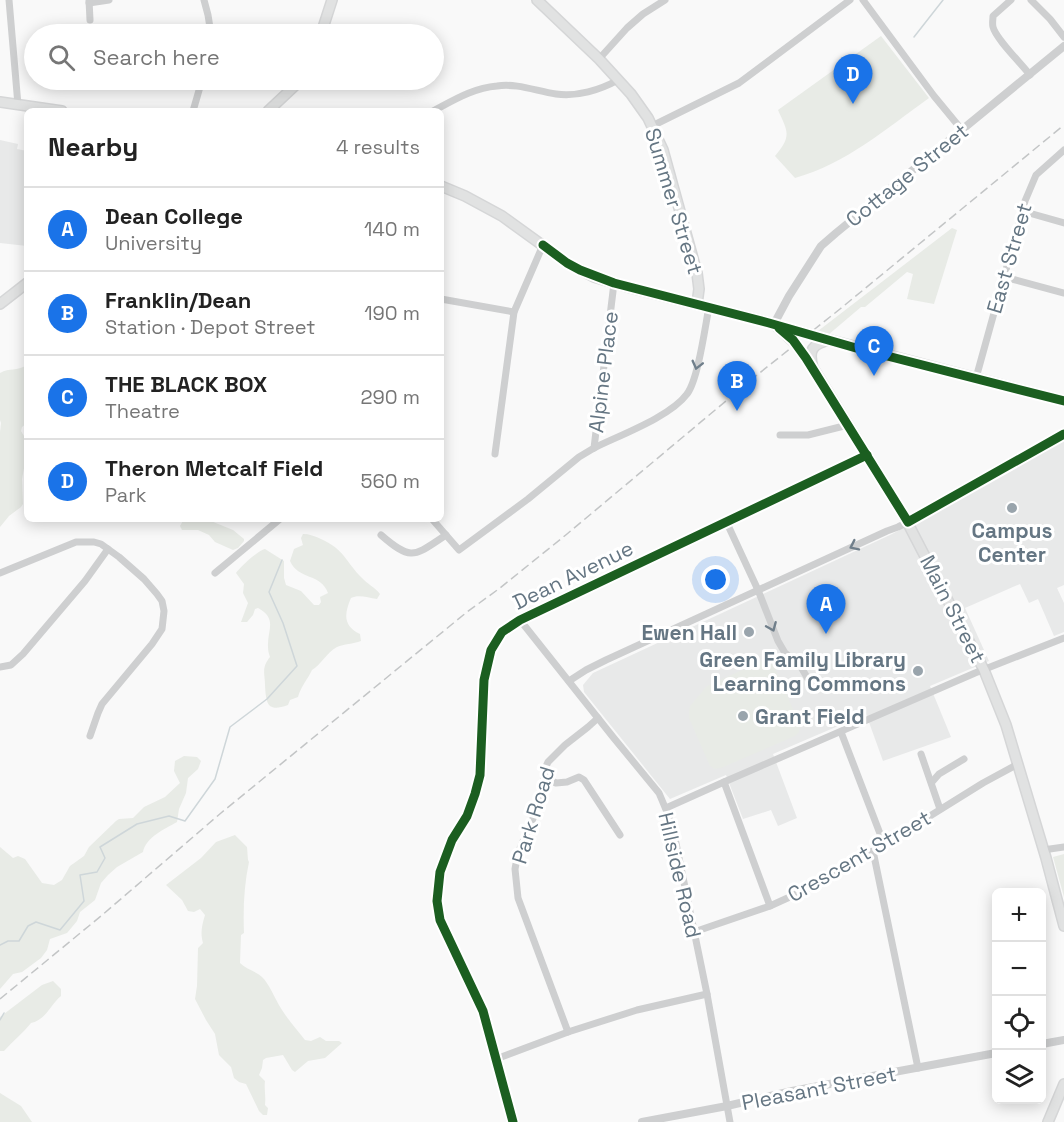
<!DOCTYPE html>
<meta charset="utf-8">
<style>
:root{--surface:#fff;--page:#f2f2f2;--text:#222;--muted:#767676;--line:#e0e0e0;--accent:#1a73e8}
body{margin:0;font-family:"Space Grotesk",sans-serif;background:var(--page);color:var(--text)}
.controls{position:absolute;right:18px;bottom:18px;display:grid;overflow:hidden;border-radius:9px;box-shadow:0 3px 15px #0003}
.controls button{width:54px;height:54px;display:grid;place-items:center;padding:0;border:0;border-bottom:2px solid var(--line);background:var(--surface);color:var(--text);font:30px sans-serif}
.you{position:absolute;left:716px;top:580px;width:21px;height:21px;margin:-15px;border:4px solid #fff;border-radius:50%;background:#1a73e8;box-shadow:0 0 0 9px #1a73e833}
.badge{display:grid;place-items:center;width:39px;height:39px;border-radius:50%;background:var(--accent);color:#fff;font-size:20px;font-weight:700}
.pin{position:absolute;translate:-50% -50px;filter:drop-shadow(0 2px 3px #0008)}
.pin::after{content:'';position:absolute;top:32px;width:21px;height:18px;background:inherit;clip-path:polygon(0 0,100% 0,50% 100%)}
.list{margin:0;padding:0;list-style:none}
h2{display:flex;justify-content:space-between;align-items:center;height:78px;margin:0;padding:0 24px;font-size:26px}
h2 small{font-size:20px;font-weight:400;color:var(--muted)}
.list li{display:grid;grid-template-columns:39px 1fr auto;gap:18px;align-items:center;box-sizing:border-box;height:84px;padding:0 24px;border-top:2px solid var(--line)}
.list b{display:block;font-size:22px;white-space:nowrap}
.list p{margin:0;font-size:20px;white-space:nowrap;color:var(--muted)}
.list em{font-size:20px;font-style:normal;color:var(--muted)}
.icon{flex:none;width:33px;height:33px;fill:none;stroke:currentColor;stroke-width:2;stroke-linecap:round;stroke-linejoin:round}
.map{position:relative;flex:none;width:1064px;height:1122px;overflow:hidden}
.search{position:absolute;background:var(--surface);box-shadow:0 3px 15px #0003;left:24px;top:24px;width:420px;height:66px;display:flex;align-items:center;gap:15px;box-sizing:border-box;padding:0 21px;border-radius:33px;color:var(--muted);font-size:22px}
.panel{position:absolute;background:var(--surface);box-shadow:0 3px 15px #0003;left:24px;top:108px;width:420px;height:414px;border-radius:9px}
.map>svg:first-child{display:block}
.built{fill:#e8e9e9}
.green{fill:#e8ebe6}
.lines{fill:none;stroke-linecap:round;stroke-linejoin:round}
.stream{stroke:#ced6d9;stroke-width:1.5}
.secondary-casing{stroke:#d5d6d7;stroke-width:12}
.minor{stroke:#cecfd0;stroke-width:7}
.tertiary{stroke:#cecfd0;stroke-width:8}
.secondary{stroke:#e1e2e2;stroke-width:9}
.rail{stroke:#c3c5c6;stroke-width:1.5;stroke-dasharray:9 4.5;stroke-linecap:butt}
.secondary-bridge-casing{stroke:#d5d6d7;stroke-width:12;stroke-linecap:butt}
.secondary-bridge{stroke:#e1e2e2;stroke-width:9}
.cycleway-casing{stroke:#fff;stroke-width:13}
.cycleway{stroke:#1b5e20;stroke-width:9}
.oneway{stroke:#707f8b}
.poi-dot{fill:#99a4ac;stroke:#fff;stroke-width:2}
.labels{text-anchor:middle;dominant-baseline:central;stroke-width:6;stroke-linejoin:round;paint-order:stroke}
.street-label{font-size:21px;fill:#657683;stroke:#fff}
.poi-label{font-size:21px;font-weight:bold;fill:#657683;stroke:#fff;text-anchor:end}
</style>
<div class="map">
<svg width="1064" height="1122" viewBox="0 0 1064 1122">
<rect width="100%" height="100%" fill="#f9f9f9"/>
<g class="built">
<path d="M0 140 18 144 17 149 27 151V246L0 243Z"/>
<path d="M1064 438V585L1057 588 1064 603V632L1054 636 1038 599 1029 603 1020 584 965 608 989 661 930 686 951 737 883 761 866 714 773 754 797 818 778 826 771 810 743 819 726 775 670 799 584 692 583 685 593 673 890 535 921 519Z"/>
</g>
<g class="green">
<path d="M881 36 929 98C887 128 846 164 795 178L775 156C792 136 788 132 778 110Z"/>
<path d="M952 228 957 230 934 304 907 299 913 274 907 272 865 307H861L828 335 818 331Z"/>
<path d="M27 365V423L22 427 21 431 27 441V452L22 479 23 504 21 507 9 516 0 527V432L1 423 0 420V373C10 367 16 372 27 365Z"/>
<path d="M184 519H206L233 530 244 539V541L238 548 233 550 215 542 209 535 198 530H182L180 526Z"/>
<path d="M303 534C309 534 315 536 321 539 344 549 346 562 362 578 367 584 375 587 380 594L377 599C368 598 359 594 351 598 344 614 343 626 360 634L361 641C353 644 344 644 337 647 327 652 321 665 312 670 308 679 301 686 298 697L290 700 288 705C267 713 266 703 265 685 265 674 261 668 270 657 269 654 268 651 268 647 267 630 278 619 258 608L255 609 253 615 247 622H241L248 603 243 593 244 584 236 573C240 567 257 551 265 549L284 561V578L286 585 301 591 314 605H319L321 602 320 597 328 593C321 573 298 580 290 561L294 549 303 545 301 538Z"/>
<path d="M767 660 773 664 800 725 799 732 795 736 721 768 715 769 710 766 689 718V711L690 706 707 686 762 661Z"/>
<path d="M184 756 197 757 201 761 198 769 188 778 186 793 179 809 177 822C165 829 146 837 143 852L117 867 108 875 101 883 95 900 80 912 77 921 67 933 50 939 47 950 41 958 22 972 13 974 0 989V847L13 858 18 856 25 859 42 883 54 885 62 880 70 866 84 856 89 847 116 821 119 819 133 818 144 807 165 797 180 783 174 771 175 761Z"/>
<path d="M235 835 247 847 248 860 249 862C244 885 243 910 244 933L241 935 240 963C247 970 257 971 264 979 272 989 276 1002 284 1013 290 1022 298 1031 305 1040L311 1041 320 1037 326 1041H339L342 1043 325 1058 308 1061 295 1072 292 1070 283 1055 266 1058 263 1060 262 1068 259 1075 265 1081C264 1089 266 1096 265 1105L268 1108 267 1115H263L259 1111 246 1084 239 1082 234 1078 231 1067 219 1055 215 1034 206 1020 195 999 197 986 198 948 203 943C200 933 202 925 205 915L200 909 194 912 188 911 182 900 166 885 201 858 216 842Z"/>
<path d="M1064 854V897L1053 857Z"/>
<path d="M53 981 61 989V996C51 1004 46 1020 31 1023 23 1033 13 1041 4 1051H0V1017L42 985Z"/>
<path d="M0 1093 21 1106 32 1122H0Z"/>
</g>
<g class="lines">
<g class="stream">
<path d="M914 37 943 0"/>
<path d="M0 945 8 941H19L28 926 36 922 60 930 84 901 80 875 97 872 105 858 100 847 137 824 169 816 185 821 215 779 230 727 267 699 297 666 283 623 269 592 282 560"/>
<path d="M0 1020 4 1013"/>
</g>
<defs>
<g id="secondary">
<path d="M537 0 599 59 631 94 648 118 663 150 697 273 699 289 697 304"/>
<path d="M321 34 332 0"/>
<path d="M0 102 62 111"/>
<path d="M268 111 301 80"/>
<path d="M441 186 465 196 502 216 567 263 594 277 631 288 774 324"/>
<path d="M0 304 27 283"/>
<path d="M1064 401 830 340C812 344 808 350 813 368L903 514 984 670 1006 725 1046 858 1064 926"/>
<path d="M908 522 1064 434"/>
<path d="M1048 1122 1064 1084"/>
</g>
</defs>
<use href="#secondary" class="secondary-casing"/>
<g class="minor">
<path d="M9 0 18 105"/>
<path d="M89 0 90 20"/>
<path d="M204 0 208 15 211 34"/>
<path d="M863 0 934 96 962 130"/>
<path d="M1011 0 993 16C993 20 992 23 993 27 996 39 1021 63 1030 75"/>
<path d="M1031 0 1050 19 1064 37"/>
<path d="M89 3 109 0"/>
<path d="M599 59 627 28 643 14 665 0"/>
<path d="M193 111 202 80"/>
<path d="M433 111C454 100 473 88 497 86 517 83 536 91 556 94 577 97 600 90 618 80"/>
<path d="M652 126 739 83 850 0"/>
<path d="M1022 211 1064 223"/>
<path d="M1004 277 1064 293"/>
<path d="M441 299 514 312"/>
<path d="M976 378 1025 201 1036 175 1064 150"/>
<path d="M780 435H808L848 425"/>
<path d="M594 448C620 435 670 417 687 394 698 380 705 327 709 307"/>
<path d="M495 454 514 312 543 245"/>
<path d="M432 519 459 550 528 499 579 457 594 448 614 283"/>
<path d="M726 521 758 590 778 641 785 653 801 667 812 686"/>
<path d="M381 535C412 562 414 556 446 535"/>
<path d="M0 573 76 542H94L101 544 119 557 144 579 157 594 162 601 164 611 162 629 152 644 102 704 98 713 90 736"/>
<path d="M215 573 280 519"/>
<path d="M520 620 613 737 659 793 672 824 707 994 730 1122"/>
<path d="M0 667 11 665 23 654 85 581 108 549"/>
<path d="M569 681 586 670 606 660 887 531 898 527 908 522"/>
<path d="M841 732 884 844"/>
<path d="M921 754 940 809"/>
<path d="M544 777 556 783 567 782 579 777 584 780 620 835"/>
<path d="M724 782 770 906"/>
<path d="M932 782 939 774 964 759"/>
<path d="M666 808 724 782 975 673 1064 638"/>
<path d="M1043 850 1064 847"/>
<path d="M873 851 918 1068"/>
<path d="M694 932 770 906 827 880 983 783 1018 764"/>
<path d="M568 1032 518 898 515 869 518 853 544 793V771L548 762 565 745 588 727 598 718"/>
<path d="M496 1059 568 1032 637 1010 707 994"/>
<path d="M513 1122 483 1011 440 920 437 901 440 872 452 840 467 816 475 794 480 775 484 680 491 650 502 632 520 620 867 455"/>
</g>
<g class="tertiary">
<path d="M774 324 789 296 821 246 836 233 1064 46"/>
<path d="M1042 1044 1064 1040"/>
<path d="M642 1122 727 1106 792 1091 996 1053"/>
</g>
<use href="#secondary" class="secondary"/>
<path class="rail" d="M0 999 101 916 221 813 467 612 500 588 567 534 757 375 840 309 1064 125"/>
<defs>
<g id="secondary-bridge">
<path d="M774 324 795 343 813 368"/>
<path d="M779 326 830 340"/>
</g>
</defs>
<use href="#secondary-bridge" class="secondary-bridge-casing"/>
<use href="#secondary-bridge" class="secondary-bridge"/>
<defs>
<g id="cycleway">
<path d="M543 245 567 263 580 270 614 283 769 323 856 348 1064 401"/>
<path d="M779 328 793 340 806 358 908 522 1064 434"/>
<path d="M513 1122 483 1011 440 920 437 901 440 872 452 840 467 816 475 794 480 775 484 680 491 650 502 632 520 620 867 455"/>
</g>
</defs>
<use href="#cycleway" class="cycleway-casing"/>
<use href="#cycleway" class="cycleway"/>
</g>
<defs><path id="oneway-chevron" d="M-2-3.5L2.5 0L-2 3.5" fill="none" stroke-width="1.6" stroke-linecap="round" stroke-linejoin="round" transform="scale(1.5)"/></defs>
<g class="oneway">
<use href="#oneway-chevron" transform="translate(697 365) rotate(104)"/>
<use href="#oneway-chevron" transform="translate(854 546) rotate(154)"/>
<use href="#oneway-chevron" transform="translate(772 627) rotate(67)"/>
</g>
<g class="poi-dot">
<circle cx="1012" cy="508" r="6"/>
<circle cx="749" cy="632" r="6"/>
<circle cx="918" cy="671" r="6"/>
<circle cx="743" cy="716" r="6"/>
</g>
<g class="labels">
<g class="street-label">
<text transform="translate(907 175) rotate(-39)">Cottage Street</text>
<text transform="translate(674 201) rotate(73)">Summer Street</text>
<text transform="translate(1009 258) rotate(-74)">East Street</text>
<text transform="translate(603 372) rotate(-83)">Alpine Place</text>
<text transform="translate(573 575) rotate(-26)">Dean Avenue</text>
<text transform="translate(953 609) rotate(63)">Main Street</text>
<text transform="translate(533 815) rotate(-73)">Park Road</text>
<text transform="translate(859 856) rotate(-30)">Crescent Street</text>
<text transform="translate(680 875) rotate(77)">Hillside Road</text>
<text transform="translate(819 1088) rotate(-11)">Pleasant Street</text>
</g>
<g class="poi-label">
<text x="1012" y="530" text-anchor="middle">Campus<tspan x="1012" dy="24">Center</tspan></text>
<text x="737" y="632">Ewen Hall</text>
<text x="906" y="659">Green Family Library<tspan x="906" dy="24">Learning Commons</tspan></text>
<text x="755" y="716" text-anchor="start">Grant Field</text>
</g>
</g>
</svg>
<div class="controls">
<button>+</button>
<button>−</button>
<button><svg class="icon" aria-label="locate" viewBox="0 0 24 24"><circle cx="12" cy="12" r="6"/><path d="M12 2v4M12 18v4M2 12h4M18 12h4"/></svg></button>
<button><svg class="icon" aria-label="layers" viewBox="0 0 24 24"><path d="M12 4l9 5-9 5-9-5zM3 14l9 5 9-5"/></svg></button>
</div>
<div class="you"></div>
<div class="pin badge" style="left:826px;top:634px">A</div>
<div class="pin badge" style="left:737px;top:411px">B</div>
<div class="pin badge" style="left:874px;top:376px">C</div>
<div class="pin badge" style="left:853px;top:104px">D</div>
<div class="search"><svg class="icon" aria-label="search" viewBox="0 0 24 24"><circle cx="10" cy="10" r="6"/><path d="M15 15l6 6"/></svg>Search here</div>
<section class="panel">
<h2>Nearby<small>4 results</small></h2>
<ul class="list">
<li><span class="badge">A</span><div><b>Dean College</b><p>University</p></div><em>140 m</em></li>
<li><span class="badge">B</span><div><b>Franklin/Dean</b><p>Station · Depot Street</p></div><em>190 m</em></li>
<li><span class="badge">C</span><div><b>THE BLACK BOX</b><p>Theatre</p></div><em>290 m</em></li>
<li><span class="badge">D</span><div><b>Theron Metcalf Field</b><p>Park</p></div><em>560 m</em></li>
</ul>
</section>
</div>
